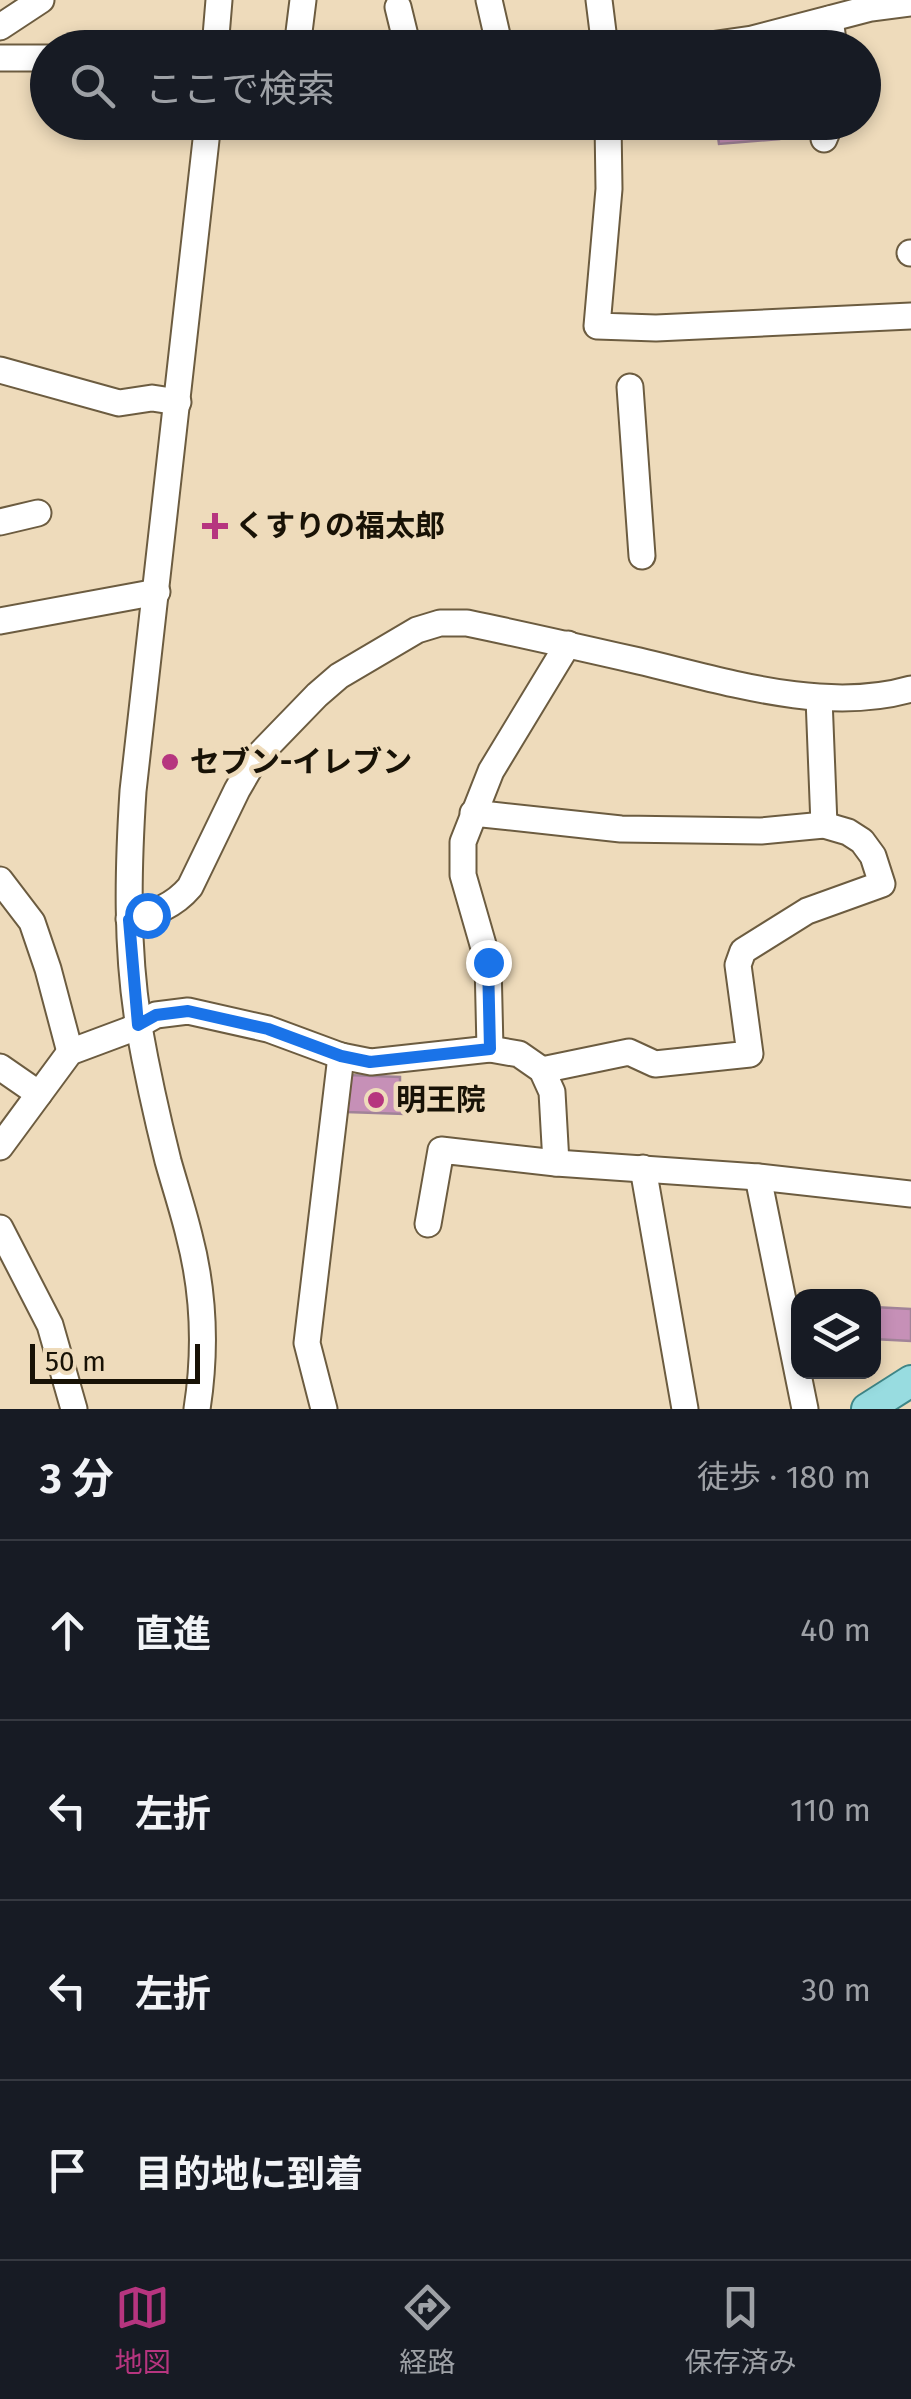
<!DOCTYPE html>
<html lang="ja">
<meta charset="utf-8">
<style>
:root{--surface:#171b24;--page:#20242c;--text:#f1f3f6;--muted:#9ea1a6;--line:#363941;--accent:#b6357f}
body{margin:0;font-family:"Fira Sans","Noto Sans JP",sans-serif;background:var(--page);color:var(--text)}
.controls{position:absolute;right:30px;bottom:30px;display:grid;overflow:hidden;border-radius:20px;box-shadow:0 5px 15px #0003}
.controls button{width:90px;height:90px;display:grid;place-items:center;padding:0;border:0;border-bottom:2px solid var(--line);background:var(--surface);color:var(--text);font:50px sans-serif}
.scale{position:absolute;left:30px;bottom:25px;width:170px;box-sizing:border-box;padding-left:10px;border:5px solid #181206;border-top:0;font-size:28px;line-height:35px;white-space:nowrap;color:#181206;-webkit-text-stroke:8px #eedbbb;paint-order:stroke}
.stop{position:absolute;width:30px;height:30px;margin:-22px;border:8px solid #1a73e8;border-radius:50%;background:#fff}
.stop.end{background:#1a73e8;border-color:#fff;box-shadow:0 2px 10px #0008}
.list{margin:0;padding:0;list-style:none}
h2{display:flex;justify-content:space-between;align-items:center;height:130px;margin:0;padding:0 40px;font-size:42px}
h2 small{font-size:32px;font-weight:400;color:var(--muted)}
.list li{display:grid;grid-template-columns:65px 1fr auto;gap:30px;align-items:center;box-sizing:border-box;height:180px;padding:0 40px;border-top:2px solid var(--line)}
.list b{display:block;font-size:38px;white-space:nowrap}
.list em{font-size:32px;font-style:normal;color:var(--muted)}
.icon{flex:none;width:55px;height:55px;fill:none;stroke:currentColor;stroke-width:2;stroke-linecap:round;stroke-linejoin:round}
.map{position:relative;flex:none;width:911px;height:1409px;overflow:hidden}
.search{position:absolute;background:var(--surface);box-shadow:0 5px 15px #0003;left:30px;right:30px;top:30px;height:110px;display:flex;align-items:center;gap:25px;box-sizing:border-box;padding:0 35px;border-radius:55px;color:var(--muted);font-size:38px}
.sheet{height:850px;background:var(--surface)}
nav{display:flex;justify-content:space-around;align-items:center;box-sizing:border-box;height:140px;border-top:2px solid var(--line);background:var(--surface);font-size:28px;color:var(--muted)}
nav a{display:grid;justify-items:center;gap:5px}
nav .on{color:var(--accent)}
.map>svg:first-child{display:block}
.building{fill:#c690b7;stroke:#a18398;stroke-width:2.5}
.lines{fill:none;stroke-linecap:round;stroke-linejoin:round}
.minor-casing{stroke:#6c5c40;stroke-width:29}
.major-casing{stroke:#3f8687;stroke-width:34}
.minor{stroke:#fff;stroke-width:25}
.major{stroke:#98dce0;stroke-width:30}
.route{stroke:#1a73e8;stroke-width:12}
.poi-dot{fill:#b6357f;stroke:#eedbbb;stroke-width:4}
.labels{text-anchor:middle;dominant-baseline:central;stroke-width:9;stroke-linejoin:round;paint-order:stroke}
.poi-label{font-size:30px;font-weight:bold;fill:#181206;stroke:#eedbbb;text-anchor:start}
</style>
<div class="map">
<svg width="911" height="1409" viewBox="0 0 911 1409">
<rect width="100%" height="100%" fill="#eedbbb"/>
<g class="building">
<path d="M716 122H776L779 139 719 144Z"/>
<path d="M348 1075 400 1077V1087H405L404 1114 347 1112Z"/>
<path d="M874 1307 911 1309V1341L874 1339Z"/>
</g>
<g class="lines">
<defs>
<g id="minor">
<path d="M489 0 500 48"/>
<path d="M599 0 605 48"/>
<path d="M398 7 408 48"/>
<path d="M830 19 834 48"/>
<path d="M0 27 41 0"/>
<path d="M215 48 219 0"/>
<path d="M297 48 303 0"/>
<path d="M689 48 752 39 871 8 911 3"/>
<path d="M0 58H48"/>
<path d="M608 122 609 189 597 326 656 328 911 316"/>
<path d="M824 139 831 122"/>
<path d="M910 253H911"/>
<path d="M0 370 119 403 152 398 178 402"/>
<path d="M630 387 642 556"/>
<path d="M0 522 38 513"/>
<path d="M0 621 157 592"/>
<path d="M819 698 824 825"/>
<path d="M473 813 621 829 761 831 824 825 848 832 862 841 873 856 882 884 807 911 743 951 738 965 750 1054 655 1064 629 1052 542 1070"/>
<path d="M0 880 32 922 48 969 70 1052"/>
<path d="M129 919C153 914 174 906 190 887L237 790 255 759 317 695 339 676 417 630 440 623H467C525 635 582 648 639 661 724 681 825 714 911 689"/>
<path d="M490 1049 488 962 463 875V842L491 771 568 644"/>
<path d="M0 1067 39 1094"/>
<path d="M0 1147 70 1052 129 1030 156 1015 188 1011 268 1029 341 1056 371 1062 490 1049 519 1054 542 1070 552 1092 556 1163"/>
<path d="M643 1168 685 1409"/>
<path d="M758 1177 805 1409"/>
<path d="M428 1224 441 1150 556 1163 758 1177 911 1194"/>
<path d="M0 1228 50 1325 74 1409"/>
<path d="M197 1409C206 1351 204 1292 189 1235 183 1210 175 1186 168 1161 157 1117 147 1072 139 1027 126 949 128 869 133 791L208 122"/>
<path d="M324 1409 307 1343 341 1056"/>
</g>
<path id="major" d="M867 1409 911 1381"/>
</defs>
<use href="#minor" class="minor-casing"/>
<use href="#major" class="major-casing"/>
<use href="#minor" class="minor"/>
<use href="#major" class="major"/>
</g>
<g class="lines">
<path class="route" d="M147 915 129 920 138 1025 156 1015 188 1011 268 1029 341 1056 370 1062 490 1049 488 962"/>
</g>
<g class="poi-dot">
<path d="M210 511h10v10h10v10h-10v10h-10v-10h-10v-10h10z"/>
<circle cx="170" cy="762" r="10"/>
<circle cx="376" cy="1100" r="10"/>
</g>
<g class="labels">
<g class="poi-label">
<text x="235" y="526">くすりの福太郎</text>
<text x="190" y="762">セブン-イレブン</text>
<text x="396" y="1100">明王院</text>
</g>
</g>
</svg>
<div class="controls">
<button><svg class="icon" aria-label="layers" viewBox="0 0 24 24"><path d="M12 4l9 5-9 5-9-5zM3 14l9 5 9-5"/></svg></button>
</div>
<div class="scale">50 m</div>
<div class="stop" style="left:147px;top:915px"></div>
<div class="stop end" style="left:488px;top:962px"></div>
<div class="search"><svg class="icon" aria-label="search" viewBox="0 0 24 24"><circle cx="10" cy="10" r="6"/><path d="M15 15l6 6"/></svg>ここで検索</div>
</div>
<section class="sheet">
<h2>3 分<small>徒歩 · 180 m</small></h2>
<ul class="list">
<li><svg class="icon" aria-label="ahead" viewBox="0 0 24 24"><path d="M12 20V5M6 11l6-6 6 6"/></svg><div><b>直進</b></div><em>40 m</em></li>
<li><svg class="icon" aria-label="left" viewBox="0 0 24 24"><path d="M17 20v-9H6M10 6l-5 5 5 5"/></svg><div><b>左折</b></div><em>110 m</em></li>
<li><svg class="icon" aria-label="left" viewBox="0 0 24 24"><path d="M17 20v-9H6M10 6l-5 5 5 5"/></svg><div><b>左折</b></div><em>30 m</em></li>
<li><svg class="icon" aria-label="arrive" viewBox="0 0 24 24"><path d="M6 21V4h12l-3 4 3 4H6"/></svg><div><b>目的地に到着</b></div></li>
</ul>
</section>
<nav>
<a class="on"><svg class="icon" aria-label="map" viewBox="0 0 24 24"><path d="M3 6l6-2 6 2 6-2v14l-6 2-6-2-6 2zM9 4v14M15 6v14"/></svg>地図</a>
<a><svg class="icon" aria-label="directions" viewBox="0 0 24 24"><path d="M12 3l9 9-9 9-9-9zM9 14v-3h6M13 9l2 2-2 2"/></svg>経路</a>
<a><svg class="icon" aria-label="saved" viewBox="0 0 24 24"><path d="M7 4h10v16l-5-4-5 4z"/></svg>保存済み</a>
</nav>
